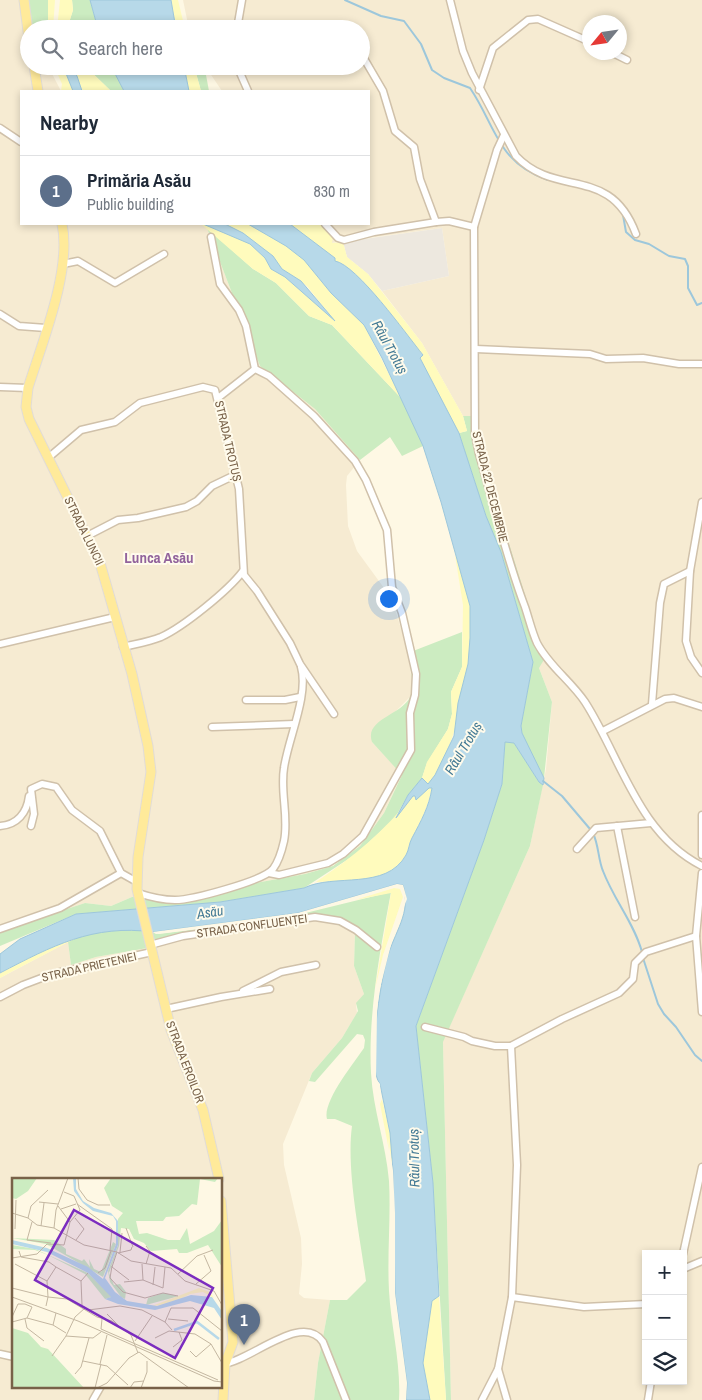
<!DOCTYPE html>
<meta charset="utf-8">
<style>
:root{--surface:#fff;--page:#f2f2f3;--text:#1f2937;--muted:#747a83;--line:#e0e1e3;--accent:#7d523c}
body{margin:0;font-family:"Archivo Narrow",sans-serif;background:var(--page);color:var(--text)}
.controls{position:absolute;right:15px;bottom:15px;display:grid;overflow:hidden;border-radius:0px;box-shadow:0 2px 8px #0003}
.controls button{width:45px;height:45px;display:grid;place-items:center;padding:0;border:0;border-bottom:1px solid var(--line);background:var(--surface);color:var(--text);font:25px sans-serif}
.compass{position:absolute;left:582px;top:15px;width:45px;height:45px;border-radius:50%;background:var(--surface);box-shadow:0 2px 8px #0003;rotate:241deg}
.you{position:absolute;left:388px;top:598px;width:18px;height:18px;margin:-12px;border:4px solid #fff;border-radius:50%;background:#1a73e8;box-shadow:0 0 0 8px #1a73e833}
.badge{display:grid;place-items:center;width:32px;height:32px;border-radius:50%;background:var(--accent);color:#fff;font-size:16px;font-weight:700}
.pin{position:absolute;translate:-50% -41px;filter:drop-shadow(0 1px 2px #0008)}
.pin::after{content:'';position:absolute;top:26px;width:18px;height:15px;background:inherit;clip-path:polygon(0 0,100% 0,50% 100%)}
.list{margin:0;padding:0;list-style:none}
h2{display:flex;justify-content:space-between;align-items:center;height:65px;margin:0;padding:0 20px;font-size:21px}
h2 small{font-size:16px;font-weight:400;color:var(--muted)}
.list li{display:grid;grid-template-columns:32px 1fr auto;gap:15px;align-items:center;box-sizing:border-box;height:70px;padding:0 20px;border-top:1px solid var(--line)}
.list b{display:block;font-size:19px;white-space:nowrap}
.list p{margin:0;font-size:16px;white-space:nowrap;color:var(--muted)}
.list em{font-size:16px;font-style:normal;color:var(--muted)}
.icon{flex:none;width:28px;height:28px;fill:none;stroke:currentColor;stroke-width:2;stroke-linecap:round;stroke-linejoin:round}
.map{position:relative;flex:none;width:702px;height:1400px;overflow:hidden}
.search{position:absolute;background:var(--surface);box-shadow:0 2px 8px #0003;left:20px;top:20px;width:350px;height:55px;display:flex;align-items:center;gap:12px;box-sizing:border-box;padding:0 18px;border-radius:28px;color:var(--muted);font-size:19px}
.panel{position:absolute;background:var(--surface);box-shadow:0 2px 8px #0003;left:20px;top:90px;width:350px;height:135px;border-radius:0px}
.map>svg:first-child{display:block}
.residential{fill:#f6ebd2;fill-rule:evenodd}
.industrial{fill:#ede8df}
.green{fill:#ccecc1}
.sand{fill:#fffbbd}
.water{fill:#b7d9e9;stroke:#9dc7db}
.pier{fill:#fef8e4}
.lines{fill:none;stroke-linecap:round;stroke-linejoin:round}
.stream{stroke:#9dc7db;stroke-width:2}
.minor-casing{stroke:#d0c1aa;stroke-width:9}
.major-casing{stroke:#e1dcd7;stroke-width:11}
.minor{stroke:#fff;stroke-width:6}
.major{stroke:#ffea9a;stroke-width:9}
.labels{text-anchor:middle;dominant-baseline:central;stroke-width:4;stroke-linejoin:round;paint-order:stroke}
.street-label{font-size:12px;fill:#786148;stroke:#fffbec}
.water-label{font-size:14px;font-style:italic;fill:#427994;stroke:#fffbec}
.quarter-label{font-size:15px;font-weight:bold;fill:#92639c;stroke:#fffbec}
.inset-river{fill:none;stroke:#b7d9e9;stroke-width:2.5}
.inset-road{fill:none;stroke:#c4b7a1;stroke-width:1}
.view{fill:#7b2cbf;fill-opacity:0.15;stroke:#7b2cbf;stroke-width:2.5}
.inset-edge{fill:none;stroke:#786148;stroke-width:2.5}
</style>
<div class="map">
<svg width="702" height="1400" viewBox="0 0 702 1400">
<rect width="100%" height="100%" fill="#fef8e4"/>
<g class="residential">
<path d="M0 0H28L33 29H29V66H48L61 91H21V224H201L207 228 260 366 315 409 360 460 347 476 346 485 348 526 357 551 384 588 394 605 408 653 412 682 411 696 395 712 372 742 402 774 384 813 360 846 332 866 305 874 178 897H132L111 906 85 903 0 931Z"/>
<path d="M183 0H702V1400H451L443 1041 530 846 546 769 552 702 539 668 509 548 488 477 478 435 477 417 463 416 422 343 382 291 449 276 442 228 331 243 333 236 321 224H369V91H222L205 66H361V29H189ZM590 22H620V52H590ZM646 1254H683V1381H646Z"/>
<path d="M305 921H328L355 932 354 966 364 994 356 1005 357 1013 342 1038 312 1073 283 1144 284 1165 301 1238 302 1264 299 1294 304 1298 330 1300 318 1363 314 1400H0V978L68 942 71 965 96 957 153 947 185 939ZM14 1179H221V1386H14Z"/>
</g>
<path class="industrial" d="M442 228 449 276 382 291 368 274 347 257 343 242Z"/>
<g class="green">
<path d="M28 0H48V29H33Z"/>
<path d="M72 0H90L98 29H67L73 10Z"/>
<path d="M85 66H111L124 91H111Z"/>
<path d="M194 66H205L210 73 206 75 209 91H201Z"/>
<path d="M207 228 253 269 276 283 309 316 332 325 401 398 423 446 402 456 390 437 360 460 315 409 260 366Z"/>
<path d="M463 416H477L478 435 488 477 545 658 539 668 552 702 544 778 523 739 521 726 533 662 501 552 486 516 459 433 467 431Z"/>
<path d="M462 632V667L451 692 452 714 448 729 427 763 422 778 408 795 395 818 356 854 304 888 220 902 76 914 0 946V931L85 903 111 906 132 897H178L305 874 333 866 360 846 384 813 402 775 372 742C364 719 402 715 410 697 415 685 410 666 408 653Z"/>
<path d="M505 741 514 743 539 782 543 785 530 846 443 1042 451 1400H446L433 1183 416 1026 484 840 502 784Z"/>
<path d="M391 892C380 951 368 1013 371 1073 373 1110 386 1144 389 1181 391 1217 387 1254 389 1291 391 1327 401 1363 399 1400H314L318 1363 330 1300H347L366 1281C360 1236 346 1170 352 1126L335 1119H327C322 1102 354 1063 364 1048L365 1040 363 1035 357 1034 315 1082 309 1081 312 1073 342 1038 358 1011 356 1003 364 994 354 966 355 932 328 921H305L185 939 153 947 96 957 71 965 68 942 80 936 102 932 135 929 159 934 285 918Z"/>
</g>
<g class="sand">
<path d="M48 0H55L53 29H48Z"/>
<path d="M60 0H72L73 10 67 29H57Z"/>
<path d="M171 0H178L185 29H176Z"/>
<path d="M54 66H63L73 91H61L62 84Z"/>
<path d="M69 66H85L111 91H82L77 76Z"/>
<path d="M184 66H194L201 91H189Z"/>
<path d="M201 224 218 229 250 244 265 258 271 269 285 277 333 319 307 286 282 269 273 256 243 233 225 224H248L286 246 304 260 331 293 364 325 401 398 332 325 309 316 276 283 253 269Z"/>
<path d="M290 224H321L333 236 332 243 343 242 347 257 368 274 422 343 463 416 467 431 459 433 420 358 422 354C406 334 358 265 335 261V258Z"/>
<path d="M455 555C461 571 469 589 470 607 474 652 459 751 428 784L422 778 427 762 448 729 452 714 451 692 462 667 463 605Z"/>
<path d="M429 788H432C427 809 422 819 412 838 409 843 409 851 405 856 388 885 345 881 316 882 353 857 385 831 413 795L416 799Z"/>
<path d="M394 888 400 889 403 897 383 955 375 989 391 893 355 900Z"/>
<path d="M80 936 11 972 0 978V973L56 944Z"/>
<path d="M382 1099 390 1133 393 1171 380 1104Z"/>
<path d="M439 1296 446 1400H430L423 1363 432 1300Z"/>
</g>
<g class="water">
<path d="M90 0H171L176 29H98Z"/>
<path d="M63 66H69L77 76 82 91H73Z"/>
<path d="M111 66H184L189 91H124Z"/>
<path d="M203 224H225L243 233 273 256 282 269 301 281 335 321 285 277 271 269 265 258 250 244Z"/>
<path d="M248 224H290L335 258V261C357 265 406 334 423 355L420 358 459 433 486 516 501 552 533 662 521 726 522 733 544 778 543 785 539 782 514 743 505 742 502 784 484 840 416 1026 433 1183 439 1296 432 1301 423 1363 430 1400H406L407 1383 395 1293 393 1171 390 1133 380 1084C366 1067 381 981 387 959 394 932 412 913 403 885L397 884 298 913 153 932C93 924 52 946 0 973V954L20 939 76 914 220 902 304 888C334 873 386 891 406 855 409 850 409 843 412 838 421 821 429 807 432 788H429L416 800 415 796H413L396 818 408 795 422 778 428 784 435 775 454 736 458 703 468 664 470 638V606L441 502 423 446 382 358 364 325 331 293 304 260 286 246Z"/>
</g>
<g class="pier">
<path d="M397 884 403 885 407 899 395 930 405 899 401 887H397L286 918 156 934 153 932 298 913Z"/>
<path d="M394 933 379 992 377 1013 376 1079 380 1084 381 1101 378 1085 373 1079V1046L376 992 385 956Z"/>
<path d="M388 1137 393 1171 395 1213V1293L407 1383 406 1400H403L405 1383 393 1293V1213Z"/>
</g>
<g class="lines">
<g class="stream">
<path d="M345 0 381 16 404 21 421 44 432 70 444 78 470 88C496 126 497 163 548 180"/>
<path d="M623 215 626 232 635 240 649 244 669 256 685 259 688 266V288L697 305 702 303"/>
<path d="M543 781 562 796 590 829"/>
<path d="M593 833C599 846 598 859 603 871 614 900 634 923 642 952"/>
<path d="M643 958 658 1004 664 1014 676 1027 695 1055 702 1061"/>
</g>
<defs>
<g id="minor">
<path d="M450 0 463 51 472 73 516 156C557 199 610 164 636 234"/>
<path d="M237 29 242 0"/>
<path d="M611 52 627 60"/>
<path d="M362 55 383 91 395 131 414 147 420 179 436 222"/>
<path d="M237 66 248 91"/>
<path d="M479 90 493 48 528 20 538 19 590 42"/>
<path d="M0 128 21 142"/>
<path d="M504 135 497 150 474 227 475 434 479 454C494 505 506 557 525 607 529 619 532 632 537 643 549 666 571 681 585 702 621 758 638 834 702 866"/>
<path d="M325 224 338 238 344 240 374 232 436 222 449 221 474 227"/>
<path d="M211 237 220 284 239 310 246 326 255 369 269 376 314 416 355 461 366 480 387 530 392 587 402 613 416 674 415 695 410 713 411 750 363 836 343 854 328 863 279 875 269 873"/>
<path d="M63 264 78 261 115 283 164 254"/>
<path d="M0 314 19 326 46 328"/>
<path d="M476 349 590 354 606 359 643 358 679 364H702"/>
<path d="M0 387 28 388"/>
<path d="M218 398 255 369"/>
<path d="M48 458 81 430 115 422 140 403 203 387 215 390 239 489 244 575 257 591 290 643 300 664 334 714"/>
<path d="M702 502 690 571 686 641 691 657 702 673"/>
<path d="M87 536 118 520 138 518 186 507 197 501 212 486 235 475"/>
<path d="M0 644 115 617"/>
<path d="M123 647C135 644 149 642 161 637 183 627 228 591 243 571"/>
<path d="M246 700H285L300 697"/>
<path d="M652 704 660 603 664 584 690 571"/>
<path d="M212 727 294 724"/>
<path d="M603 731 665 699 674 698 702 707"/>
<path d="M702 815V855"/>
<path d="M0 826C17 825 27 813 29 796"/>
<path d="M31 826 34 814 31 789 42 784 56 787 72 810 100 831 121 873 137 882"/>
<path d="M617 826 635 917"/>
<path d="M577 849 596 828 651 823"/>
<path d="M702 873 696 936 702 1012"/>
<path d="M138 893C150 897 162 900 175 900 192 900 263 881 273 869 279 861 282 850 284 841 289 817 280 792 284 768 288 739 309 695 301 667"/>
<path d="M0 929 60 908 121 873"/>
<path d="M150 945 183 936 315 917 340 921 356 930 377 947"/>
<path d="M243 991 281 972 316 965"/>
<path d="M0 997 23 985 52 974 152 952"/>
<path d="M166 1009 221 997 270 989"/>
<path d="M425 1027 464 1037 472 1041 495 1046H511L562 1019 619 993 633 979 635 963 646 952 696 936"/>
<path d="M511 1046 517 1165 512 1297"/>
<path d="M683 1254 702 1167"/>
<path d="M683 1269 702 1261"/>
<path d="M0 1354 14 1357"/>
<path d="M222 1364C250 1362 302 1311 323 1342L346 1400"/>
<path d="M93 1400 101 1386"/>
<path d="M482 1400 498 1369"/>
<path d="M507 1400 498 1369 512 1297 584 1307 646 1304"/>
<path d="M648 1400 651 1381"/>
</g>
<g id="major">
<path d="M24 0 29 39"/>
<path d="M34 66 38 91"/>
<path d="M62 224C72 270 42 343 28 388L26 407 29 419 100 563 132 674 148 746 151 772 138 857 137 889 171 1030 203 1110 219 1179"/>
<path d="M221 1201 233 1342 225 1364 223 1400"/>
</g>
</defs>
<use href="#minor" class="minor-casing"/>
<use href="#major" class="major-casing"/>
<use href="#minor" class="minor"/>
<use href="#major" class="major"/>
</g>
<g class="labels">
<g class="street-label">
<text transform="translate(228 441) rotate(77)">STRADA TROTUȘ</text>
<text transform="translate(490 487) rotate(76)">STRADA 22 DECEMBRIE</text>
<text transform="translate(84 531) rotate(64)">STRADA LUNCII</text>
<text transform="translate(252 926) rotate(-8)">STRADA CONFLUENȚEI</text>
<text transform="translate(89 967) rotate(-13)">STRADA PRIETENIEI</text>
<text transform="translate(185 1062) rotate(69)">STRADA EROILOR</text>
</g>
<g class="water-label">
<text transform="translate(390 347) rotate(61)">Râul Trotuș</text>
<text transform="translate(463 748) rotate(-59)">Râul Trotuș</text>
<text transform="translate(210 912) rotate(-9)">Asău</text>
<text transform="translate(414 1158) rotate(-91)">Râul Trotuș</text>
</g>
<g class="quarter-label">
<text x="159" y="557">Lunca Asău</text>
</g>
</g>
<g transform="translate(12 1178)">
<rect width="210" height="210" fill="#fef8e4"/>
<path d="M0 0H25L16 13 4 21 0 20ZM99 0H206L203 4 188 1 185 27 180 26 167 38 154 39 151 43H124L127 56 135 55 156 62H168L175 50 178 66 202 53 210 42V89L196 67 175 75H167L165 71 139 73 132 65 122 61 117 51 109 50 107 68 97 95 102 107 108 106 114 114 113 121 109 119 98 104 96 93 106 67V41L111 35 100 28 92 10ZM0 60 42 62 54 71V76L70 83 72 81 78 89 77 81 82 91 89 94 101 64 104 66 91 99 34 66ZM0 67 23 71 76 95 100 119 93 121 73 96 36 77 23 72 0 71ZM151 115 167 118 134 127 136 120ZM0 150 16 155 29 169 36 171 72 210H0Z" fill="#ccecc1"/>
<path d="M187 110 198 114 202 120 191 114 178 116 159 126 140 128Z" fill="#fffbbd"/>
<path d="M61 0H64V11L71 23 82 30 99 35 106 43V67L93 100 103 114 115 123 145 128 179 117 200 119 209 132 210 142 202 130 178 123 143 132 106 126 93 121 99 119 76 95 35 74 0 66V62L35 70 76 89 91 101 104 66V43L101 38 81 33 71 25 62 13Z" fill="#b7d9e9"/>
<path class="inset-river" d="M162 152 185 144 207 161"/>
<path class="inset-road" d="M66 0 67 11 75 22 86 27H98M52 14 62 18 68 32 58 44M27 24 46 26M65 26 100 51 98 72M49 31 64 26M0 35 16 40 25 47 42 50 72 67 105 74 119 83 159 90 173 103 202 113 210 127M16 40 19 28 36 12M63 40 72 51 64 62M20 44 15 62 39 65M29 48 32 25M42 50 44 32 56 0M114 50 121 69M3 51 4 22M134 68 138 73 134 86M105 74 100 89 117 102M108 74 110 55M106 75 119 72 120 69M0 80 25 76 35 66 52 67 58 44 46 28M3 86 35 103M130 86 131 102M100 88 98 100 111 114 133 120 151 115 166 118M44 89 69 103M86 95 93 90 99 73M166 96 185 78 201 72M112 104 131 102 151 110 153 89M184 106 199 93 192 77M141 107 143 89M0 110 36 119 35 103 44 89 37 84 9 79 7 73M0 119 66 143 202 203 210 204M70 127 69 103 76 95M34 128 36 119 55 121 85 139 100 143 119 157 126 175M73 130 63 139 54 158 81 160 89 154M76 132 108 128 130 132 153 144 160 152M95 136 106 147M0 139 6 126H13M15 140 41 147 44 135M13 141 15 150 32 163M90 141 89 151 206 202M156 141 176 143M0 144 15 140 20 129 13 126M153 144 159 130H181L210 153M41 147 54 155M143 160 157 153 183 156 199 166 210 185M123 163 140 138M161 169 170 162 167 154M178 173 184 179 199 166M127 174 177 210M40 178 54 158M71 183 95 188 116 207M88 186 95 157M63 196 69 189 77 160M83 210 89 186M85 210 95 205 117 180 127 174M118 210 122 204 132 203M129 210 135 194V183"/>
<path class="view" d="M62 32 201 110 163 180 23 102Z"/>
<rect width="210" height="210" class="inset-edge"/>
</g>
</svg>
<div class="controls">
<button>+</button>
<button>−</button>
<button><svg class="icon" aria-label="layers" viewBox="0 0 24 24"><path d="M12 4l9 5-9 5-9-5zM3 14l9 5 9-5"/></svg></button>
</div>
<svg class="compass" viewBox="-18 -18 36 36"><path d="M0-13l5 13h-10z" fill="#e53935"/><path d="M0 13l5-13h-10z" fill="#747a83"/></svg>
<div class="you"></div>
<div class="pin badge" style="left:244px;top:1345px;background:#5c6f8a">1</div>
<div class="search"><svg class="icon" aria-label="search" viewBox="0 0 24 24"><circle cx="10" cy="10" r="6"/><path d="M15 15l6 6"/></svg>Search here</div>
<section class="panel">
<h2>Nearby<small></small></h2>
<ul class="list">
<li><span class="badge" style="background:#5c6f8a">1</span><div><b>Primăria Asău</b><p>Public building</p></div><em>830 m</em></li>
</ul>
</section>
</div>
